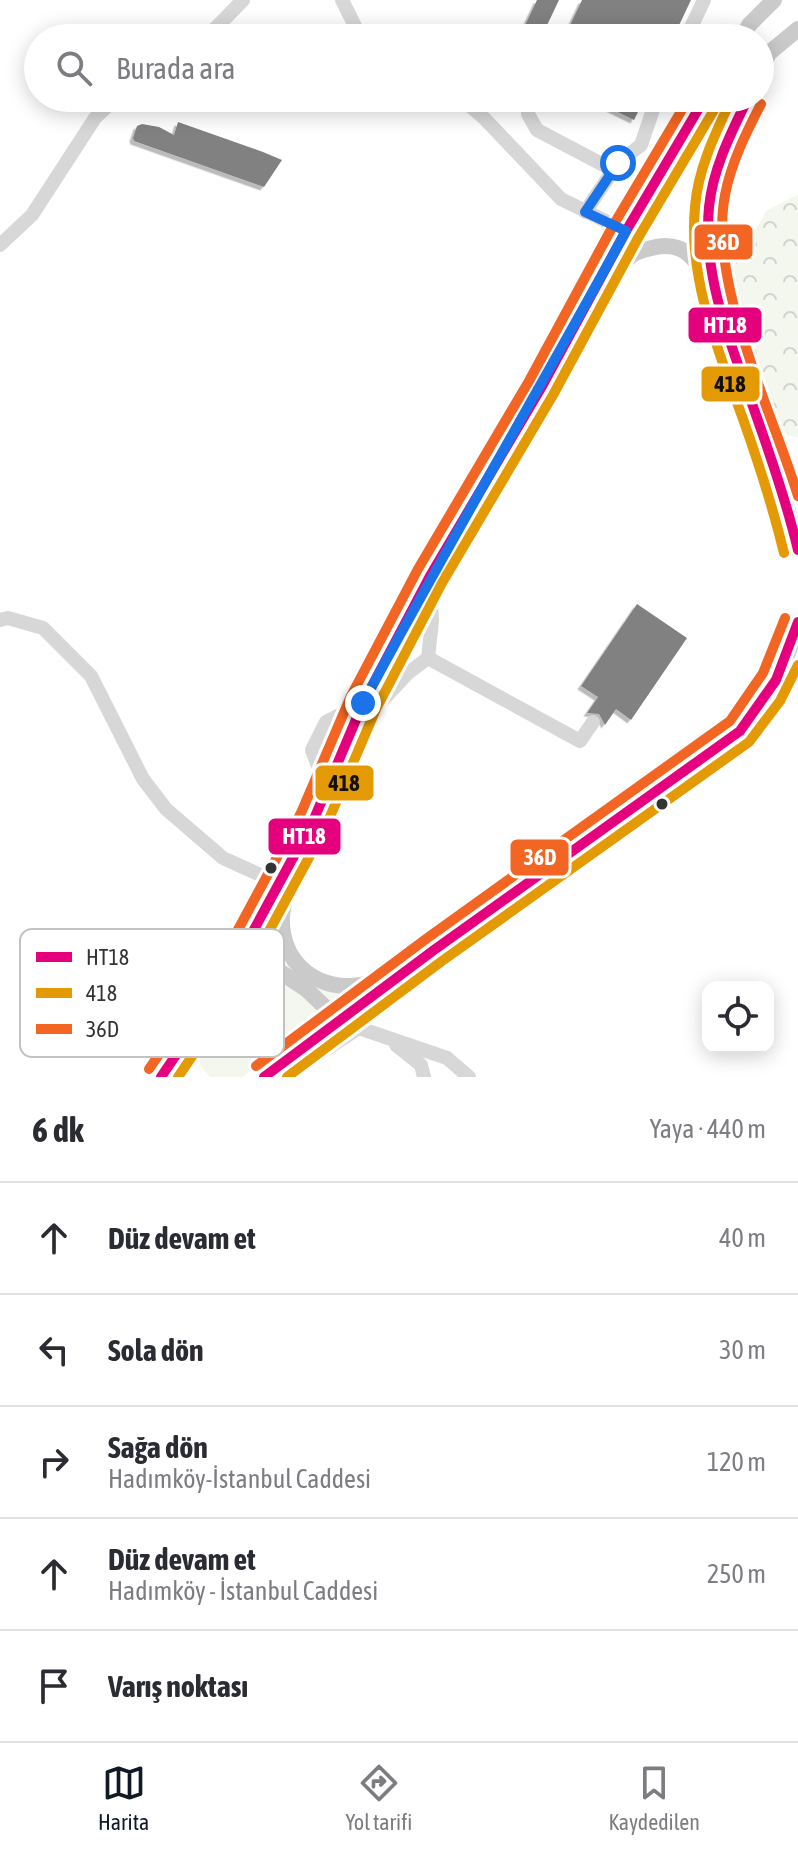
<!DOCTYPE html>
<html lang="tr">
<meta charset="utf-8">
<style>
:root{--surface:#fff;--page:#f7f7f7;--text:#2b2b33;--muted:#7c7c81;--line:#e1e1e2;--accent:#111827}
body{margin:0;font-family:"Asap Condensed",sans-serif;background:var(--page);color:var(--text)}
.controls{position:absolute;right:24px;bottom:24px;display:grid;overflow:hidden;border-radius:16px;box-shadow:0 4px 20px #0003}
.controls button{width:72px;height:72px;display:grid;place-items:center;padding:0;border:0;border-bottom:2px solid var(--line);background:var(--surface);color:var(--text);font:40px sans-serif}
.stop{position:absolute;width:24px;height:24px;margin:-18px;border:6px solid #1a73e8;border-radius:50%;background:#fff}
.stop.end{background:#1a73e8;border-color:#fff;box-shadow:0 2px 8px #0008}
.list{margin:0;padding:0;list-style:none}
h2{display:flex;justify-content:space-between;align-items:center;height:104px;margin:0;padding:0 32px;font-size:34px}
h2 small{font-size:26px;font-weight:400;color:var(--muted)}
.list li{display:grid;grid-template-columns:52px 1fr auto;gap:24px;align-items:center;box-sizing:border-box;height:112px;padding:0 32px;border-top:2px solid var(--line)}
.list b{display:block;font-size:30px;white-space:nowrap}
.list p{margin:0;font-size:26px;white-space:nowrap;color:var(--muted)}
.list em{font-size:26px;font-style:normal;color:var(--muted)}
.icon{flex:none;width:44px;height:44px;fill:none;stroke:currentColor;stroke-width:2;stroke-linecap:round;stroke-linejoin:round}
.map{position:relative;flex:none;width:798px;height:1077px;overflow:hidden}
.search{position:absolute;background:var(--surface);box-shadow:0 4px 20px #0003;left:24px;right:24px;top:24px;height:88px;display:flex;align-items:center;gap:20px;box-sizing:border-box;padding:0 28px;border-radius:44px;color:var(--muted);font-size:30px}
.sheet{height:664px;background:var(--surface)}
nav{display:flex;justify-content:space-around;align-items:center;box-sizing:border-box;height:112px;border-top:2px solid var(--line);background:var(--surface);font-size:22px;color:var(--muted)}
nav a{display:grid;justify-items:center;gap:4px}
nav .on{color:var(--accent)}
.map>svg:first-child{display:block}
.grass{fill:#f3f7ee}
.forest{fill:url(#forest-crowns)}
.building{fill:#818181;filter:url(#shadow)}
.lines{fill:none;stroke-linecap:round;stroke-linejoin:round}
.minor{stroke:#d7d7d7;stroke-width:14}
.major{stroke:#cacaca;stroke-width:16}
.bus-1-casing{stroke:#fff;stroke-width:16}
.bus-2-casing{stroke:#fff;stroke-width:16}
.bus-3-casing{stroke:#fff;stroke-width:16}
.bus-1{stroke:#e5007d;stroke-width:10}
.bus-2{stroke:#e39a05;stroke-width:10}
.bus-3{stroke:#f26522;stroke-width:10}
.route{stroke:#1a73e8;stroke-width:10}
.bus-dot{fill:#333;stroke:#fff;stroke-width:3}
.key{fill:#fff;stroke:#c2c2c2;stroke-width:2}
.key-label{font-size:22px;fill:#333}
.line-badge{stroke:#fff;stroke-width:3}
.badge-label{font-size:22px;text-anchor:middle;font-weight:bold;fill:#fff}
.pale-badge-label{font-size:22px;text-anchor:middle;font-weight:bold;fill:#111}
</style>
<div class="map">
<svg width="798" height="1077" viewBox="0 0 798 1077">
<defs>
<pattern id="forest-crowns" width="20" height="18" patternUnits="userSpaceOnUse" patternTransform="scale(2)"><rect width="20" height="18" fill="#f3f7ee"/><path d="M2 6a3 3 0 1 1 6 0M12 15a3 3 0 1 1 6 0" fill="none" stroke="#d1d4cd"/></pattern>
<filter id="shadow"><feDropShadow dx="-3.5" dy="3.5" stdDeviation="0" flood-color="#0004"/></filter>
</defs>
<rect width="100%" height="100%" fill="#fff"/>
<path class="grass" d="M276 918 279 939 340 993H365L242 1077H210L200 1065 199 1050 245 982 257 953Z"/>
<path class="forest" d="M798 195V438L774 432 729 275 767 210Z"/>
<g class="building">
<path d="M537 0H559L541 38H519Z"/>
<path d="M582 0H691L673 38H564Z"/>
<path d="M589 98H645L634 120Z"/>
<path d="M178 122 263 152 282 160 264 187 134 141 133 138 137 126 142 124 159 127 174 135Z"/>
<path d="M637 604 687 638 631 720 616 709 605 725 599 714 587 713 598 697 581 686Z"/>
</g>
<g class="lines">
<g class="minor">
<path d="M342 0 361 38"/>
<path d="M206 38 243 0"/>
<path d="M686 38 704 0"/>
<path d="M461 98 485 119 561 199 626 231"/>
<path d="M528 98V114L537 130 613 170"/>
<path d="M585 212 618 163 641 145 657 98"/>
<path d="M0 245 32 215 95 118 116 98"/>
<path d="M0 620 8 618 43 628 91 676 143 779 166 809 223 858 280 884"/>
<path d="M428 658 580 741 593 722"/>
<path d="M353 732 408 673 428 658 432 621 430 576"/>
<path d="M326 788 312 750 326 722 363 703"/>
<path d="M396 1045 421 1065 424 1077"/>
<path d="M284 1077 359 1028 447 1058 469 1077"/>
</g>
<g class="major">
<path d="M742 38 749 25 774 0"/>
<path d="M760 72 769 53 798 29"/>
<path d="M748 98C731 133 713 168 709 207 703 263 723 317 740 369 761 428 784 489 798 550"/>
<path d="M601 296C609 283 619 265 632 255 639 250 648 249 656 247 685 241 698 261 708 284"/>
<path d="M293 877C287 892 281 908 282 925 286 981 345 1001 389 974"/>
<path d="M237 962H256L279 971 306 989 327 1009 329 1028"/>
<path d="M161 1077 225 983 314 819 363 703 430 576 541 388 626 231 705 98"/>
<path d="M264 1077 434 950 740 731C769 698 787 664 798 622"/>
</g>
<defs>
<g id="bus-1">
<path d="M748 98C731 133 713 168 709 207 702 279 733 349 756 415 772 460 787 504 798 550"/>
<path d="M161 1077 225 983 314 819 363 703 430 576 541 388 626 231 705 98"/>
<path d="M264 1077 434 950 740 731 776 680 798 622"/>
</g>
<g id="bus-2">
<path d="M732 98C716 132 698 168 695 207 688 280 719 352 743 419 759 464 773 508 784 553"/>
<path d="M178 1077 237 990 326 826 376 709 442 583 553 395 638 238 717 105"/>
<path d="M287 1077 442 961 749 742 780 701 798 665"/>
</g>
<g id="bus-3">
<path d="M761 104C746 133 731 163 725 195 708 282 772 411 798 496"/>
<path d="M256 1066 426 939 730 721 763 673 785 618"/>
<path d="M149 1069 213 976 301 813 351 696 418 569 529 381 614 224 689 98"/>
</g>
</defs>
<use href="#bus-1" class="bus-1-casing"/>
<use href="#bus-2" class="bus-2-casing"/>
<use href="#bus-3" class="bus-3-casing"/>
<use href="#bus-1" class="bus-1"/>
<use href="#bus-2" class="bus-2"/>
<use href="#bus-3" class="bus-3"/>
</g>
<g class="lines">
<path class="route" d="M363 703C448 544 540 389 626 231L585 212 618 163"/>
</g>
<g class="bus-dot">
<circle cx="662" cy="804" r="7"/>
<circle cx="271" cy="868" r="7"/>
</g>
<rect x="20" y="929" width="264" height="128" rx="12" class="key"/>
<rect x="36" y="952" width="36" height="10" fill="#e5007d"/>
<rect x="36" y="988" width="36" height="10" fill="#e39a05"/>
<rect x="36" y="1024" width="36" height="10" fill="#f26522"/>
<g class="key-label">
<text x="86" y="965">HT18</text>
<text x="86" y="1001">418</text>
<text x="86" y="1037">36D</text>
</g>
<g class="line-badge">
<rect x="693" y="223" width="61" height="38" rx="8" fill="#f26522"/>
<rect x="687" y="306" width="76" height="38" rx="8" fill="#e5007d"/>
<rect x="700" y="365" width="61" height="38" rx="8" fill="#e39a05"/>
<rect x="314" y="764" width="61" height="38" rx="8" fill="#e39a05"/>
<rect x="267" y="817" width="75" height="39" rx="8" fill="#e5007d"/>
<rect x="509" y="838" width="61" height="39" rx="8" fill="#f26522"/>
</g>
<g class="badge-label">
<text x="723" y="250">36D</text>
<text x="725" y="333">HT18</text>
<text x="304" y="844">HT18</text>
<text x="540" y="865">36D</text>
</g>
<g class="pale-badge-label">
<text x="730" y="392">418</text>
<text x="344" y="791">418</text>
</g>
</svg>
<div class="controls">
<button><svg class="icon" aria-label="locate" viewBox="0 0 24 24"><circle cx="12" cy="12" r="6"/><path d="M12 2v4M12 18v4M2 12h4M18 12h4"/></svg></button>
</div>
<div class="stop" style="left:618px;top:163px"></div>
<div class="stop end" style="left:363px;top:703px"></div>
<div class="search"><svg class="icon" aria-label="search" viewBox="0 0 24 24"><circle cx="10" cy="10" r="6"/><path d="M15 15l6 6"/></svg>Burada ara</div>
</div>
<section class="sheet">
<h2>6 dk<small>Yaya · 440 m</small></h2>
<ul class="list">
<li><svg class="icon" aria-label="ahead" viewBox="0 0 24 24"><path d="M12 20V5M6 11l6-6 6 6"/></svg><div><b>Düz devam et</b></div><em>40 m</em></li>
<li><svg class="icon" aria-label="left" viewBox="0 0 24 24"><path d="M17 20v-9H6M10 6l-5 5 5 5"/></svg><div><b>Sola dön</b></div><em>30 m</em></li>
<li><svg class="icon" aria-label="right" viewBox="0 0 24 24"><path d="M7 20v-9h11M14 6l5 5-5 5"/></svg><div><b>Sağa dön</b><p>Hadımköy-İstanbul Caddesi</p></div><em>120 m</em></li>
<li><svg class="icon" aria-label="ahead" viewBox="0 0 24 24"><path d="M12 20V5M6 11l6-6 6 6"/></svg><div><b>Düz devam et</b><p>Hadımköy - İstanbul Caddesi</p></div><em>250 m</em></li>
<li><svg class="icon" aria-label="arrive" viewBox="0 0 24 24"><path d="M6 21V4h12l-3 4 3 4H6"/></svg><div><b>Varış noktası</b></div></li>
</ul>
</section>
<nav>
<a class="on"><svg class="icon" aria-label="map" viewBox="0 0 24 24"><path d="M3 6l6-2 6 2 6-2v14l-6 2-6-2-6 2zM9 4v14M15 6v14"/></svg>Harita</a>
<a><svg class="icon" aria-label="directions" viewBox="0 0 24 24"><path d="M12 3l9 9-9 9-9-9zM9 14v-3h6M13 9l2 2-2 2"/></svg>Yol tarifi</a>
<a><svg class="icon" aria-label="saved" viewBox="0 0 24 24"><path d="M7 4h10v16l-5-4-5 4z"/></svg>Kaydedilen</a>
</nav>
